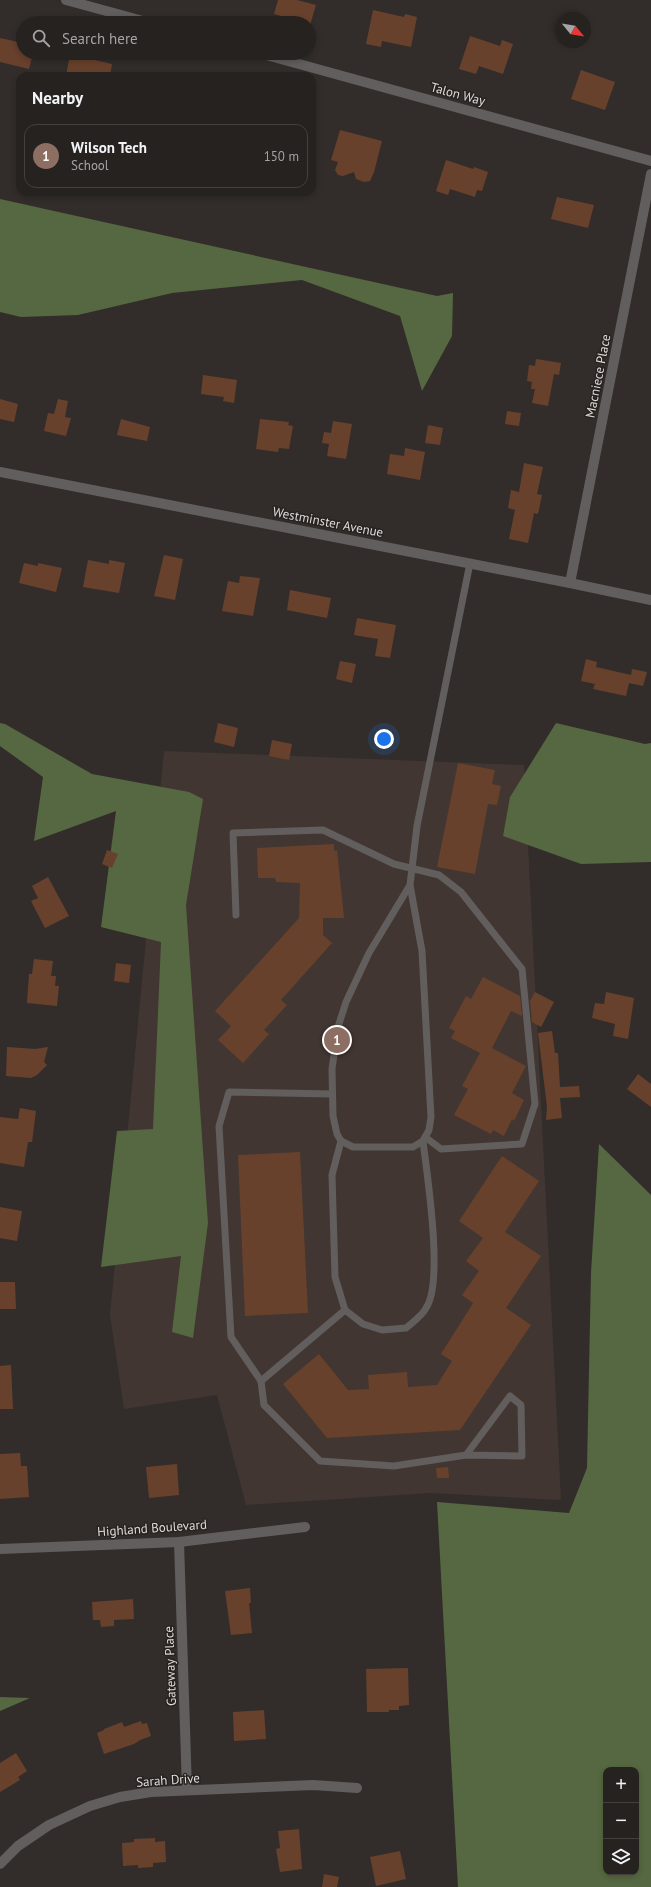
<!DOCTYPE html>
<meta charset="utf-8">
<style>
:root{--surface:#262220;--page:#2e2a29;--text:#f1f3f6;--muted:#a4a4a5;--line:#423f3e;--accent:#b45309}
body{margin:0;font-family:"PT Sans",sans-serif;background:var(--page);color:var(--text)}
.controls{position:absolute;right:12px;bottom:12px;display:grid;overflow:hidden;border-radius:8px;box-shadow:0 2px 6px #0003}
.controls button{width:36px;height:36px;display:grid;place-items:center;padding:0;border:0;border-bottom:1px solid var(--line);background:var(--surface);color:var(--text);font:20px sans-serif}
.compass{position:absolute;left:555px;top:12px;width:36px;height:36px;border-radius:50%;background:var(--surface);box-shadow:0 2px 6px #0003;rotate:120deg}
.you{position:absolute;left:384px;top:739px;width:14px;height:14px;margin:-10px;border:3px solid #fff;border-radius:50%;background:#1a73e8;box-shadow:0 0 0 6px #1a73e833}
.badge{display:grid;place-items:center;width:26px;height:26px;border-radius:50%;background:var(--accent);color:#fff;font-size:13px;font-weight:700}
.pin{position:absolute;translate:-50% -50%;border:2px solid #fff;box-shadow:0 1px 4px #0006}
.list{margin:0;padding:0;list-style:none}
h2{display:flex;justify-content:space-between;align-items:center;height:52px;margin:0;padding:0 16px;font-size:17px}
h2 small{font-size:13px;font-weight:400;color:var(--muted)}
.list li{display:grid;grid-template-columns:26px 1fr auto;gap:12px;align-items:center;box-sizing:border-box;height:64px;margin:0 8px 8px;padding:0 8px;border:1px solid var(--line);border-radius:12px}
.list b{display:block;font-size:15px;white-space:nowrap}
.list p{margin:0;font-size:13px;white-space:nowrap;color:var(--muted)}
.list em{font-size:13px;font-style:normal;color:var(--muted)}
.icon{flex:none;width:22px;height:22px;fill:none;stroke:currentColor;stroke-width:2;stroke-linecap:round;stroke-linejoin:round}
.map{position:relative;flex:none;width:651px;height:1887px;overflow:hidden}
.search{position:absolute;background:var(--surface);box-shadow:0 2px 6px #0003;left:16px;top:16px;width:300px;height:44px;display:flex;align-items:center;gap:10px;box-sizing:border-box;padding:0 14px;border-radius:22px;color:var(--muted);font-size:15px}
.panel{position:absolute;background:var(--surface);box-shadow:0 2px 6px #0003;left:16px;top:72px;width:300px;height:124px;border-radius:12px}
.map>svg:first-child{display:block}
.built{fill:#413631}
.forest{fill:#566841;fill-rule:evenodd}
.building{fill:#68412c}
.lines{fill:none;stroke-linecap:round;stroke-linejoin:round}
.lane{stroke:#615e5d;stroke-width:7}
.street{stroke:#615e5d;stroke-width:10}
.labels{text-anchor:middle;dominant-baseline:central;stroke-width:3;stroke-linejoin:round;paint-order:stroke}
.street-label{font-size:13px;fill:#dfdcda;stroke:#282321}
</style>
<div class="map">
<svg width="651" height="1887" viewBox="0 0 651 1887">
<rect width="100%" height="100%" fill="#322d2a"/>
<path class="built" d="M164 751 524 765 561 1500 431 1493 246 1505 217 1395 124 1409 110 1315Z"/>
<g class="forest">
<path d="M0 199 437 296 453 293 452 336 422 391 400 316 302 280 172 293 78 315 21 317 0 312Z"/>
<path d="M0 723 5 724 92 774 189 792 203 799 186 905 208 1223 193 1338 172 1332 181 1256 101 1267 117 1131 153 1129 161 942 101 927 116 811 34 841 43 777 0 746Z"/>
<path d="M556 723 645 744 651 743V862L581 864 503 836 510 797Z"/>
<path d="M599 1144 651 1195V1887H458L437 1502 569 1513 587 1468 591 1273ZM606 1770H636V1872H606Z"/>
<path d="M0 1697 30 1698 0 1711Z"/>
</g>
<g class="building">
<path d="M278 0H297L316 5 310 25 309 23H294V20L274 14Z"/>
<path d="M373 10 404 17 405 14 417 17 411 47 382 41 381 47 366 44Z"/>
<path d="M470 36 500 46 502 40 513 44 503 74 479 66 476 74 459 69Z"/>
<path d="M0 38 23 43V53H33L29 69 0 62Z"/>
<path d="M70 54 112 64 110 76H66Z"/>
<path d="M581 70 615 82 605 110 571 99Z"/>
<path d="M340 130 382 141 374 172 370 181 364 182 356 179 354 172 343 176 338 175 335 170 338 162 331 160Z"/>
<path d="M446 160 473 169 474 167 488 172 482 191 477 190 475 197 450 189 448 195 436 191Z"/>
<path d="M557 197 594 205 588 228 551 219Z"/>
<path d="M536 359 561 363 559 375 554 374 548 406 532 403 535 389H531L532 382 527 381 529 365 535 366Z"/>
<path d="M203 375 237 380 234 403 223 401 224 397 201 394Z"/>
<path d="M0 399 18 404 14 422 0 419Z"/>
<path d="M58 399 68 401 65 417 71 418 66 436 44 431 48 413 54 414Z"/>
<path d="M507 411 521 413 519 426 505 424Z"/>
<path d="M121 419 150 427 147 441 117 435Z"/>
<path d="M260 419 289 422 288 425 293 426 289 449 279 448 278 452 256 449Z"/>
<path d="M333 421 352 424 346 459 327 456 329 444 322 443 324 432 331 433Z"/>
<path d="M428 425 443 428 440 445 425 443Z"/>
<path d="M405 448 425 452 420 480 387 474 390 454 404 456Z"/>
<path d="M524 463 543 467 537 494 542 495 538 514 534 513 528 543 509 539 515 510 508 508 511 490 519 492Z"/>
<path d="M164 555 183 559 175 600 154 596Z"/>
<path d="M88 560 109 564V560L125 563 119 593 83 587Z"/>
<path d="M24 563 38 566V563L62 568 56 592 19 583Z"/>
<path d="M240 576 260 578 253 616 222 611 228 581 239 583Z"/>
<path d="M290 590 331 598 327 618 287 610Z"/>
<path d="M357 618 396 625 390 658 375 656 378 639 354 635Z"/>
<path d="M586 659 597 662 596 667 631 675 632 669 647 672 643 686 629 683 626 696 593 689 595 684 581 681Z"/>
<path d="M340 661 356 664 352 683 336 679Z"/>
<path d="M218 723 238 728 234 747 214 742Z"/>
<path d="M272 740 292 744 289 760 269 756Z"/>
<path d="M458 763 495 770 492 784 501 786 497 805 488 804 475 874 437 867Z"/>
<path d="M334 844V851L337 850 344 918H323V935L332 943 281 1000 287 1005 264 1030 269 1034 243 1063 218 1040 231 1026 215 1011 299 918 300 883 276 882 275 878H258L257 848Z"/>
<path d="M107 850 118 854 112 868 102 864Z"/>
<path d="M48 877 69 916 45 928 31 901 38 898 32 886Z"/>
<path d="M34 959 53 961 51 976H56L55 986H59L57 1006 27 1003 29 974H32Z"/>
<path d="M116 963 131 965 129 983 114 981Z"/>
<path d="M483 977 520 996 522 1016 511 1011 492 1048 526 1066 512 1093 524 1100 514 1121 512 1119 504 1136 493 1130 491 1134 454 1115 468 1089 462 1086 480 1053 451 1038 455 1031 449 1028 466 996 471 999Z"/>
<path d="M535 992 554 1002 541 1027 532 1022 530 1001Z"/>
<path d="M606 992 634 998 628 1039 613 1036 615 1024 592 1018 595 1003 604 1004Z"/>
<path d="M552 1031 555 1053H558L560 1087 579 1086 580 1097 560 1098 562 1118 546 1120 547 1107 538 1033Z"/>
<path d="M7 1047 35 1049 48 1047 44 1062 47 1065 37 1075 31 1078 6 1076Z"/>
<path d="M638 1074 651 1084V1107L627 1089Z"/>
<path d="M20 1108 36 1111 32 1142H28L24 1167 0 1163V1117L18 1119Z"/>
<path d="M300 1152 308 1313 245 1316 238 1155Z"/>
<path d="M502 1156 539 1181 505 1232 541 1256 506 1308 531 1325 460 1430 327 1438 283 1384 319 1354 348 1390 369 1389 368 1375 407 1372 408 1387 437 1385 452 1361 441 1354 473 1303 462 1295 479 1271 466 1261 483 1238 459 1221Z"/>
<path d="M0 1207 22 1211 17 1241 0 1238Z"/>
<path d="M0 1282H15L16 1309H0Z"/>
<path d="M11 1365 13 1409H0V1366Z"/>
<path d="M20 1453 21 1466H27L29 1497 0 1499V1454Z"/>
<path d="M177 1464 179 1495 149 1498 146 1467Z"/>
<path d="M448 1467 449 1478H437L436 1468Z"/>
<path d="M250 1588 251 1603H249L252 1633 231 1635 225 1591Z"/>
<path d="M133 1599 134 1619 114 1620V1626L101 1627 100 1620H93L92 1602Z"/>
<path d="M408 1668 409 1705 399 1706V1710H389V1712H367L366 1669Z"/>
<path d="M264 1710 266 1739 234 1741 233 1712Z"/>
<path d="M141 1721 142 1724 147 1723 151 1736 140 1740 134 1744 104 1754 97 1733 104 1730V1729L122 1722 124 1727Z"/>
<path d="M16 1753 27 1771 18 1777 20 1780 0 1792V1763Z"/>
<path d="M299 1829 302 1869 280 1872 276 1849 280 1848 278 1831Z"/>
<path d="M155 1838V1842L165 1841 166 1862 153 1863V1867L138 1868V1865L123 1866 122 1843 134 1842V1839Z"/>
<path d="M400 1851 406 1879 376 1886 370 1857Z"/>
<path d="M324 1874 339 1877 337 1887H322Z"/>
</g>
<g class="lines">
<g class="lane">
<path d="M410 885 422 951 431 1117 429 1130 423 1141 413 1147H353L341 1141 337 1134 333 1116 332 1069 338 1027 346 1002 369 953 410 885 417 826 470 563"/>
<path d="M236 915 233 833 323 830 394 864 439 875 461 892 522 969 535 1104 522 1144 441 1149 425 1137"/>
<path d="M341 1141 332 1175 335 1277 345 1310 363 1324 382 1330 406 1328C413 1322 422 1316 426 1308 444 1282 427 1175 423 1141"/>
<path d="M345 1310 261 1381 264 1405 320 1461 394 1466 466 1455 522 1456 521 1405 510 1396 466 1455"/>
<path d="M261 1381 231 1337 219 1126 229 1092 332 1094"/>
</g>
<g class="street">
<path d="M66 0 150 23"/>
<path d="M259 53 651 161"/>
<path d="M0 472 570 583 651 600"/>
<path d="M570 583 651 174"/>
<path d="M179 1542 187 1790"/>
<path d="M0 1549 179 1542 305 1527"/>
<path d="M0 1864 18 1846 49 1825 90 1806 120 1797 151 1792 313 1785 357 1788"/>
</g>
</g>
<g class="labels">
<g class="street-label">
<text transform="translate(458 94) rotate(15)">Talon Way</text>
<text transform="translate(598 376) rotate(-79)">Macniece Place</text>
<text transform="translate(328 522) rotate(11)">Westminster Avenue</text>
<text transform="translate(152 1528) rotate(-4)">Highland Boulevard</text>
<text transform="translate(170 1666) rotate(-92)">Gateway Place</text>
<text transform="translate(168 1780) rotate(-4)">Sarah Drive</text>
</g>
</g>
</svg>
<div class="controls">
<button>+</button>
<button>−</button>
<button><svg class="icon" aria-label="layers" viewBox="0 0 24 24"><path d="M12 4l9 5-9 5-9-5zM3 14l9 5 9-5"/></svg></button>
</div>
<svg class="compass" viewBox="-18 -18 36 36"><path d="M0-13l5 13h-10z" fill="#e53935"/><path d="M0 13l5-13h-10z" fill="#a4a4a5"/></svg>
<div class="you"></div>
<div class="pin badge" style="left:337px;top:1040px;background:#8d6e63">1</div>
<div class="search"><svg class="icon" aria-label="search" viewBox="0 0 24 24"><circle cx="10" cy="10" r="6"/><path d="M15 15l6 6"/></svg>Search here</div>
<section class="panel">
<h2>Nearby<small></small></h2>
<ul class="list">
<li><span class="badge" style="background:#8d6e63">1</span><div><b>Wilson Tech</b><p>School</p></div><em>150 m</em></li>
</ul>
</section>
</div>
